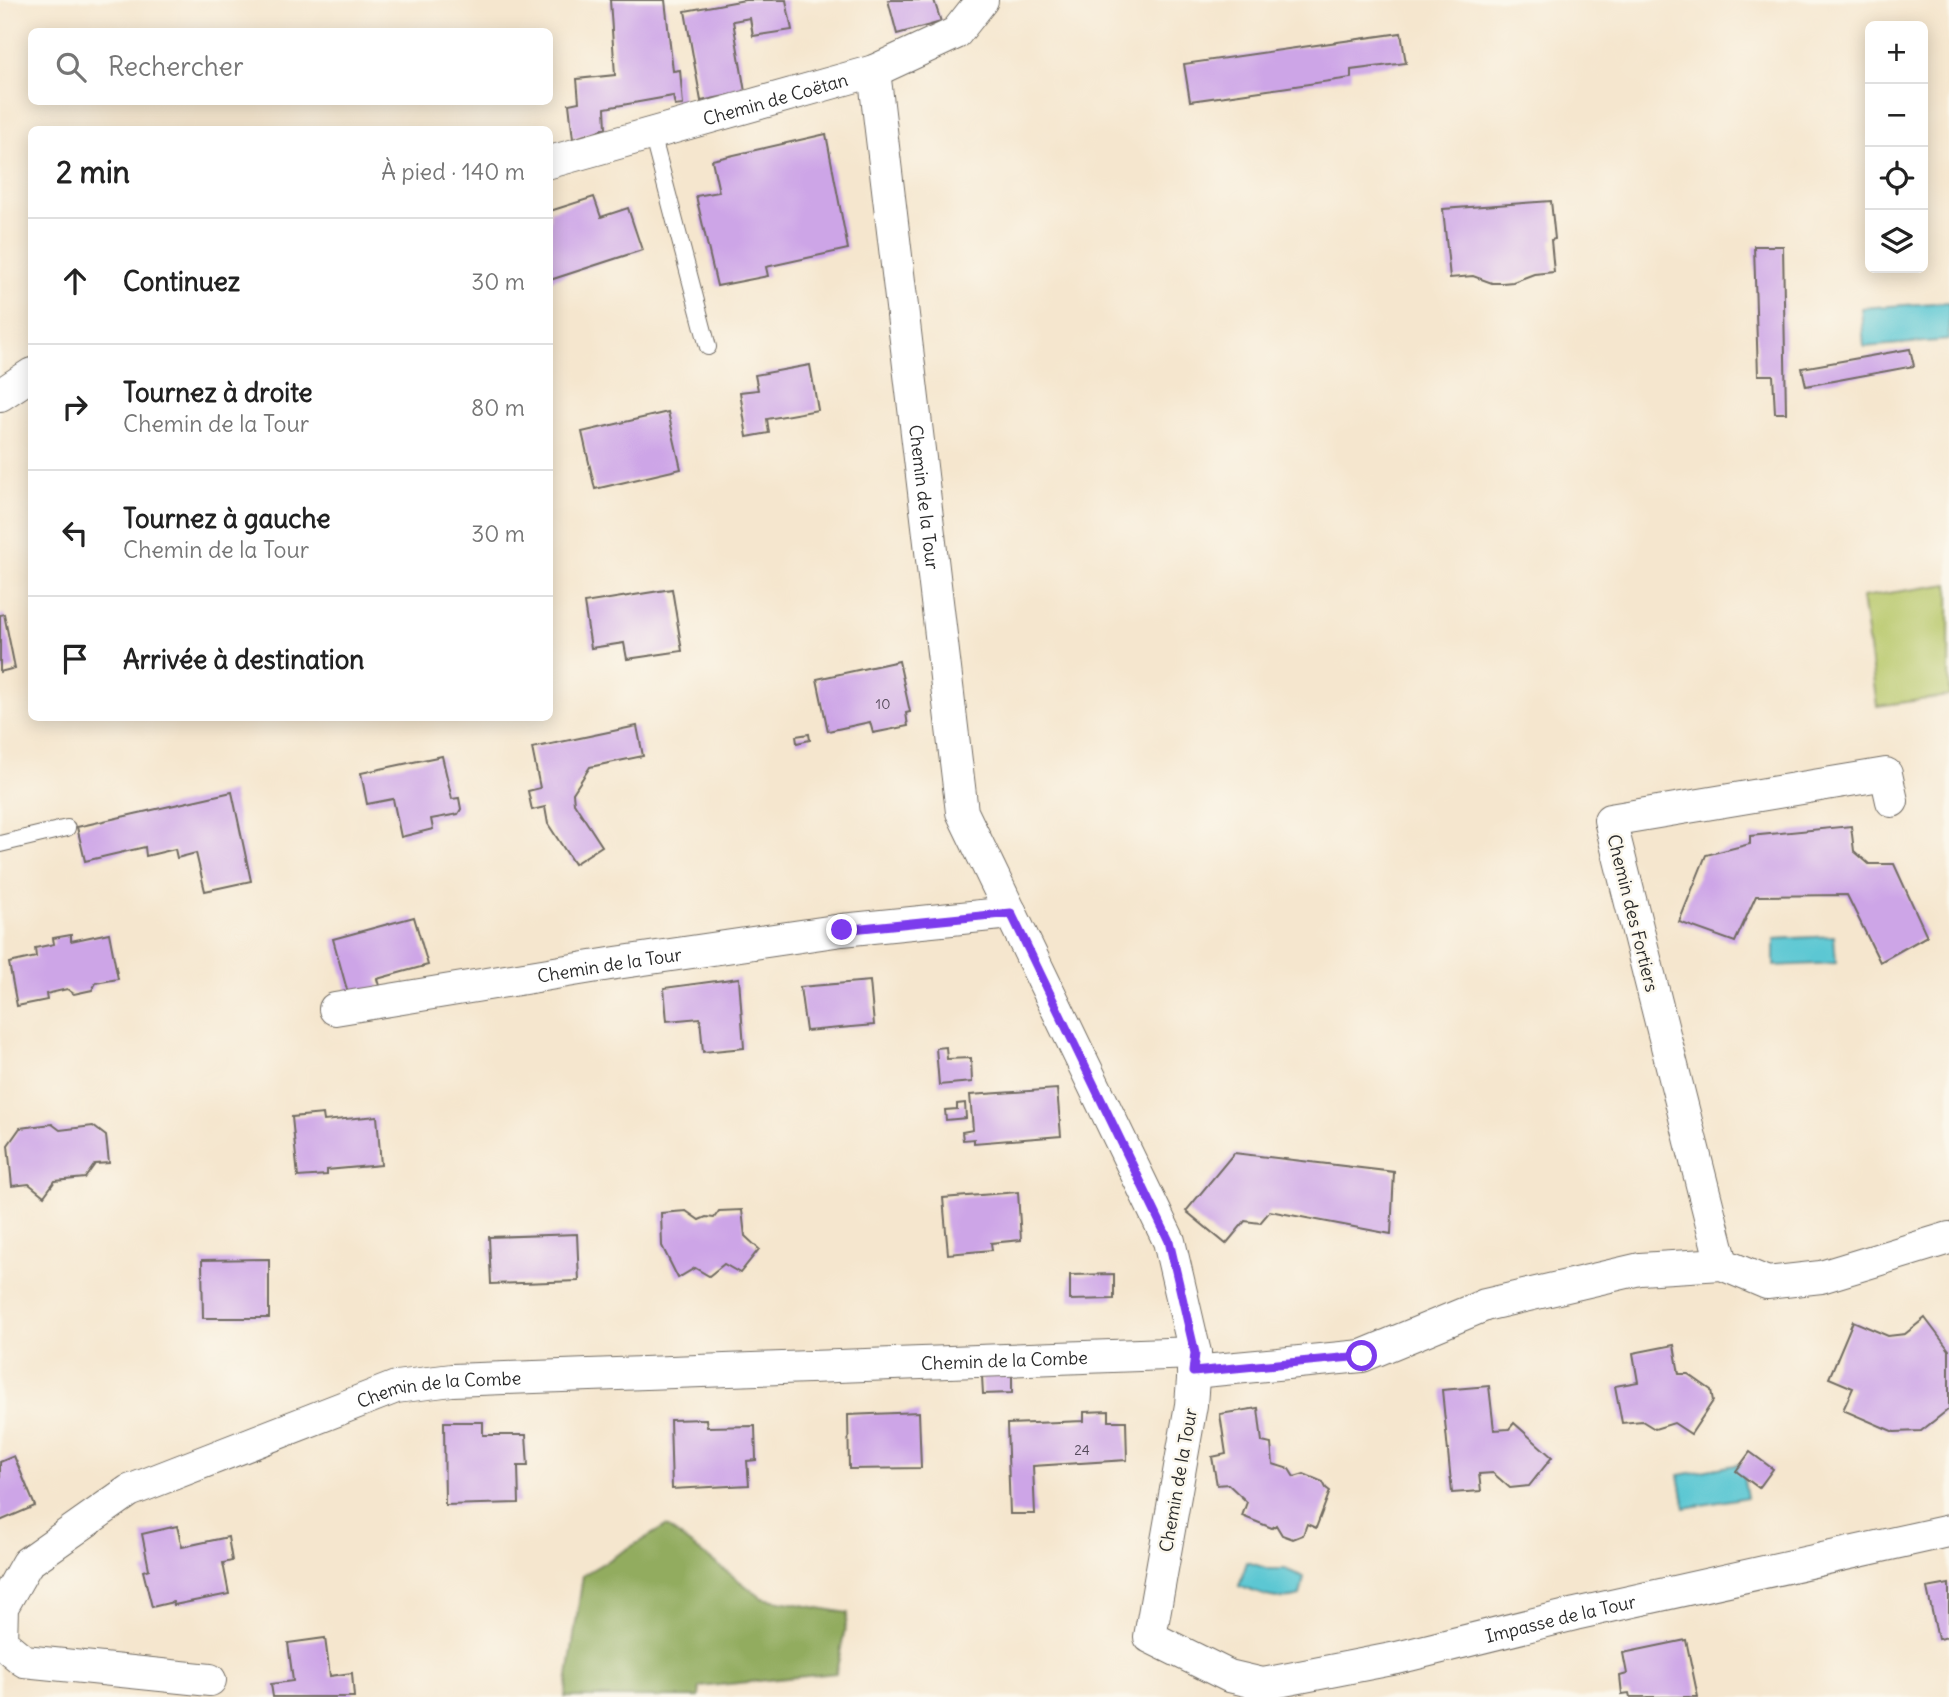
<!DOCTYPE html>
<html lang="fr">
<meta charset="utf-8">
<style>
:root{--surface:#fff;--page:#f6f6f6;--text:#222;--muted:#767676;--line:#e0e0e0}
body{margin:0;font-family:Delius,sans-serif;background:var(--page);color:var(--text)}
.controls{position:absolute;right:21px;top:21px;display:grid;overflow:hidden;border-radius:10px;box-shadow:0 4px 18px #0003}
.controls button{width:63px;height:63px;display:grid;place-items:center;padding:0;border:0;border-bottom:2px solid var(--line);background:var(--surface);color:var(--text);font:35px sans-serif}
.stop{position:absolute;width:21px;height:21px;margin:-16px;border:5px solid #7c3aed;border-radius:50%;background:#fff}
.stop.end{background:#7c3aed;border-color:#fff;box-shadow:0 2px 7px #0008}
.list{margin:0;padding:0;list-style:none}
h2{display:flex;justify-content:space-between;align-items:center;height:91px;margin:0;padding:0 28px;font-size:30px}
h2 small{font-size:23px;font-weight:400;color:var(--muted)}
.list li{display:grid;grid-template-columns:46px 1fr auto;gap:21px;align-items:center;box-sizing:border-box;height:126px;padding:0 28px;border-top:2px solid var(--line)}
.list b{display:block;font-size:26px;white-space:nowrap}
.list p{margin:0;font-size:23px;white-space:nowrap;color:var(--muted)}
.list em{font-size:23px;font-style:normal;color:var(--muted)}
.icon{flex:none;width:38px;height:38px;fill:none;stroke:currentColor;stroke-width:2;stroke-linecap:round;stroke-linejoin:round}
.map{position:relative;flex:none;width:1949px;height:1697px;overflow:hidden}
.search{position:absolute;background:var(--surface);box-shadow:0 4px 18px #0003;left:28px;top:28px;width:525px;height:77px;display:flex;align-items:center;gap:18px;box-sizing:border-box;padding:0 24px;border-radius:10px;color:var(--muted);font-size:26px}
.panel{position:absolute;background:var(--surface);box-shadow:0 4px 18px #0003;left:28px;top:126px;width:525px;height:595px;border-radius:10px}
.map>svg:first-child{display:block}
.green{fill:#b8c86b;stroke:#727a4b;stroke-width:2}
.forest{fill:#92ac5f;stroke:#5e6c45;stroke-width:2}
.water{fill:#5bc7d3;stroke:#43797f;stroke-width:2}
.building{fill:#cda5e7}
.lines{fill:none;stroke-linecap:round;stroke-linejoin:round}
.service-casing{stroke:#726c64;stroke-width:18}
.minor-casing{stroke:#726c64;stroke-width:34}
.service{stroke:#fff;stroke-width:16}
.minor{stroke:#fff;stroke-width:32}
.route{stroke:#7c3aed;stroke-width:9}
.labels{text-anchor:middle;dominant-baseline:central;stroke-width:5;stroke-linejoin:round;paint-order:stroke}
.number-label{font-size:14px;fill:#544a5a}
.street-label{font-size:18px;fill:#2b2b2b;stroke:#fbf7ec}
</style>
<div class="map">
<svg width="1949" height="1697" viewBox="0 0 1949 1697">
<rect width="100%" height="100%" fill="#fbf7ec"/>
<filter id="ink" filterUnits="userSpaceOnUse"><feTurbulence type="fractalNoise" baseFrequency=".0143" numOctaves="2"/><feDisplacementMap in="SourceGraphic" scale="14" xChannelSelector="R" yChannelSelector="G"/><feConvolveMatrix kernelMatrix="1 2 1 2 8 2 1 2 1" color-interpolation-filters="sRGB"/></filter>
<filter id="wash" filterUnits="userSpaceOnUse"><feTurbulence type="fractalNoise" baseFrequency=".00686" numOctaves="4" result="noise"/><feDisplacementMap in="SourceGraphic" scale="28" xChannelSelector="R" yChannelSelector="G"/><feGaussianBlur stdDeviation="1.57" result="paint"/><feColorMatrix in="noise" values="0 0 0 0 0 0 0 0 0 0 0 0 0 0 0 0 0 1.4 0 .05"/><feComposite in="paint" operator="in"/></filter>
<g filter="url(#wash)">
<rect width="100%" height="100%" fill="#f5e6ce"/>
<path class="green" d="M1949 584V696L1877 706 1862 597Z"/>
<path class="forest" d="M666 1526 762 1598 848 1613 836 1673 700 1687 699 1697H565L583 1575Z"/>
<g class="water">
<path d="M1949 302V340L1864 347 1861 308Z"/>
<path d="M1834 936 1836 963 1774 966V939Z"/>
<path d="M1741 1464 1747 1497 1685 1508 1679 1475Z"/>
<path d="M1247 1562 1269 1569H1285L1304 1577 1300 1596C1279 1603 1259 1594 1239 1586Z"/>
</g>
<g id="blocks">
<g class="building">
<path d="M610 0H665L673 71 680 70 683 105 675 106 673 96 605 108 606 128 573 139 569 104 579 102 577 79 615 75Z"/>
<path d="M745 0H786L792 30 753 36 750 18 733 21 745 92 701 101 685 11Z"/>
<path d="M888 0H934L941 22 897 34Z"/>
<path d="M1401 33 1406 63 1351 70V78L1190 101 1184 64Z"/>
<path d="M826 134 848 249 766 267 768 276 717 286 696 196 719 192 712 160Z"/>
<path d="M594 197 601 217 628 208 642 250 550 280V211Z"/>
<path d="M1551 201 1555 239 1551 240 1554 272 1534 274 1513 282 1502 283H1492L1473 276 1450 278 1443 209Z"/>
<path d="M1754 246H1783L1786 413H1775L1773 375H1758Z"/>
<path d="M1910 349 1914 366 1806 386 1802 368Z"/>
<path d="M810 365 818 410 767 419 769 433 747 437 740 392 758 390 755 375Z"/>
<path d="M668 412 681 469 595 489 582 432Z"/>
<path d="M672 589 682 651 627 659 624 643 591 648 584 603Z"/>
<path d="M4 614 15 668 0 672V615Z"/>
<path d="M899 661 910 712 906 713 908 726 873 733 870 722 828 731 817 679Z"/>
<path d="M637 726 643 756 590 767 573 793 574 803 602 846 574 864 548 824 545 807 532 810 528 791 540 788 532 748Z"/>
<path d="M809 734 810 740 797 743 796 736Z"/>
<path d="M442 756 452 799 459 798 461 809 458 814 431 819 433 829 401 837 393 799 367 804 361 773Z"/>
<path d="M232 792 251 881 205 891 196 853 177 858 175 849 146 856 145 847 85 861 77 827Z"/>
<path d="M1851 826 1854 851 1869 864H1894L1927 936 1880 962 1847 895 1756 896 1735 942 1679 922 1706 855 1750 844V836Z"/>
<path d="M414 917 428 965 377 979 380 989 349 997 333 939Z"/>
<path d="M109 933 118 979 96 983 92 990 74 994 67 989 46 994 47 1000 17 1006 9 963 36 957 35 948 54 944 53 938 71 935V941Z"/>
<path d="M739 978 744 1048 703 1052 700 1018 667 1021 664 988Z"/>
<path d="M870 981 874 1025 806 1031 800 987Z"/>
<path d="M946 1047 947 1059 971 1058 972 1082 939 1085 936 1048Z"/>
<path d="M1057 1089 1061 1136 974 1143V1139L963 1140 962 1132 973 1130 970 1095Z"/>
<path d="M965 1103 966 1118 946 1120 945 1110 957 1109V1104Z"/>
<path d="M323 1114 324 1121 377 1116 381 1165 327 1170V1175L298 1177 292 1117Z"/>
<path d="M52 1124 60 1130 93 1126 106 1136 109 1163 95 1164 85 1178 55 1181 44 1196 29 1184 12 1186 8 1145 20 1128Z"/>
<path d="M1234 1153 1394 1172 1391 1234 1270 1211 1260 1223 1245 1221 1226 1244 1186 1211Z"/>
<path d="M1018 1192 1021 1240 991 1243 992 1250 948 1254 943 1198Z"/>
<path d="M742 1210 745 1236 759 1249 740 1273 724 1264 709 1276 695 1268 678 1278 662 1246 661 1213 686 1211 699 1220 706 1217 714 1218 719 1211Z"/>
<path d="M577 1234 579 1281 491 1284 489 1237Z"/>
<path d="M269 1259V1318H203L202 1260Z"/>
<path d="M1114 1274V1299L1070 1300V1275Z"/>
<path d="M1925 1318 1949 1350V1409L1921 1431 1894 1432 1843 1410 1853 1388 1829 1378 1853 1321 1888 1336 1905 1334Z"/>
<path d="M1674 1345 1679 1374H1688L1711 1390 1713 1401 1691 1434 1674 1423 1655 1429 1642 1421 1622 1423 1615 1386 1638 1382 1633 1353Z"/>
<path d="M1012 1375V1393L983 1394 982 1376Z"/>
<path d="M1489 1386 1494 1430 1509 1429 1514 1423 1552 1457 1529 1486 1510 1488 1493 1473 1479 1474 1481 1491 1452 1493 1442 1390Z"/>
<path d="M1258 1408 1262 1442 1271 1444 1273 1464 1289 1469 1294 1477 1304 1474 1323 1482 1326 1488 1330 1491 1316 1528 1307 1524 1303 1535 1293 1539 1282 1535 1276 1525 1272 1528 1242 1516 1247 1502 1228 1484 1217 1485 1212 1457 1226 1454 1220 1414Z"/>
<path d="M1109 1411V1421H1126L1127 1460 1033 1466 1035 1514H1010L1007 1424 1084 1421V1412Z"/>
<path d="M919 1412 921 1468 849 1469 848 1415Z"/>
<path d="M706 1419 707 1427 755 1426 756 1460 747 1461 749 1485 672 1489 670 1420Z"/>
<path d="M444 1422H483V1435H526L528 1466H518L519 1503 445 1505Z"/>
<path d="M1750 1452 1773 1469 1759 1488 1736 1471Z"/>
<path d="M14 1456 35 1506 0 1521V1462Z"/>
<path d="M177 1526 182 1547 228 1537 232 1561 223 1563 229 1594 174 1605 173 1602 152 1607 143 1571 149 1569 142 1534Z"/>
<path d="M1949 1584V1637L1938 1639 1927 1588Z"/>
<path d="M325 1638 330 1676 352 1673 354 1697H273L271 1684 293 1681 288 1643Z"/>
<path d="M1686 1640 1698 1697H1630L1629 1693 1622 1694 1620 1676 1627 1674 1623 1653Z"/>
</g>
</g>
</g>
<g filter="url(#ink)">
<use href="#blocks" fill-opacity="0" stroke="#726c64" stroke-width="2"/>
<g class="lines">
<defs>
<g id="service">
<path d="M652 134 708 347"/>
<path d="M0 844 67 828"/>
</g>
<g id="minor">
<path id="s1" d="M874 71 962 812 1169 1241 1195 1353 1191 1405 1150 1637 1229 1676 1263 1684 1397 1658 1575 1614 1949 1531"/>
<path id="s2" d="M550 162 874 71 956 33 982 0"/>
<path d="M0 395 32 374"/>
<path id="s3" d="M335 1009 616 963 842 930 1011 913"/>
<path d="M1722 1264 1610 820 1886 774 1892 801"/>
<path d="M1193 1372 1362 1356 1485 1305 1640 1269 1722 1264 1767 1283 1821 1277 1949 1238"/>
<path id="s4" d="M210 1680 24 1661 1 1642 2 1607 27 1563 129 1491 396 1387 452 1380 1195 1353"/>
</g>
</defs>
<use href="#service" class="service-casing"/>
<use href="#minor" class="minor-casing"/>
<use href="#service" class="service"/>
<use href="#minor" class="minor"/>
</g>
</g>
<g class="lines" filter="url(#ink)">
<path class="route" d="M842 930 1011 913 1169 1241 1195 1353 1193 1372 1362 1356"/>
</g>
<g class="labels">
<g class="number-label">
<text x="883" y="704">10</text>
<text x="1082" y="1450">24</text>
</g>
<g class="street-label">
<text stroke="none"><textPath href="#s2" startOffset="234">Chemin de Coëtan</textPath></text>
<text stroke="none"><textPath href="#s1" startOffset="429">Chemin de la Tour</textPath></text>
<text transform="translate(1633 913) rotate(76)">Chemin des Fortiers</text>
<text stroke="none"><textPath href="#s3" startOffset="278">Chemin de la Tour</textPath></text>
<text stroke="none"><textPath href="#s4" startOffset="1323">Chemin de la Combe</textPath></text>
<text stroke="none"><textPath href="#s4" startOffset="756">Chemin de la Combe</textPath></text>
<text transform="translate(1178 1480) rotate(-80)">Chemin de la Tour</text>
<text stroke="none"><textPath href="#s1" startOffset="2053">Impasse de la Tour</textPath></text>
</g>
</g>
</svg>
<div class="controls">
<button>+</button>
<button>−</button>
<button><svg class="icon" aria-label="locate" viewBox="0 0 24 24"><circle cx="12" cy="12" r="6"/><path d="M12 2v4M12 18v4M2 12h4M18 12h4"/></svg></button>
<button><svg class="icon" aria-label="layers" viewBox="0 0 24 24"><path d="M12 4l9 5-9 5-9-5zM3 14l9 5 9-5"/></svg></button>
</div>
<div class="stop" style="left:1362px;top:1356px"></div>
<div class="stop end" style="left:842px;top:930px"></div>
<div class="search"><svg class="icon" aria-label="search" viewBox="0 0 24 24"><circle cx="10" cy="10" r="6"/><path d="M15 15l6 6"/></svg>Rechercher</div>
<section class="panel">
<h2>2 min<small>À pied · 140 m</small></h2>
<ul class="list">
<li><svg class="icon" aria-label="ahead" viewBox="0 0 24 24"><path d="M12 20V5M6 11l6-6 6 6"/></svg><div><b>Continuez</b></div><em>30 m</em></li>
<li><svg class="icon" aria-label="right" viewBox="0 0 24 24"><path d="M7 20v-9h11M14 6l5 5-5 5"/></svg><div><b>Tournez à droite</b><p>Chemin de la Tour</p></div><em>80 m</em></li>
<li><svg class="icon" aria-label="left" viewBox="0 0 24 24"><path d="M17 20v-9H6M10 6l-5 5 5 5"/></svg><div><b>Tournez à gauche</b><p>Chemin de la Tour</p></div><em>30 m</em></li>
<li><svg class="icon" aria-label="arrive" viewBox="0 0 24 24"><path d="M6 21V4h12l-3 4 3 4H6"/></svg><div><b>Arrivée à destination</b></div></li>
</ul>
</section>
</div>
